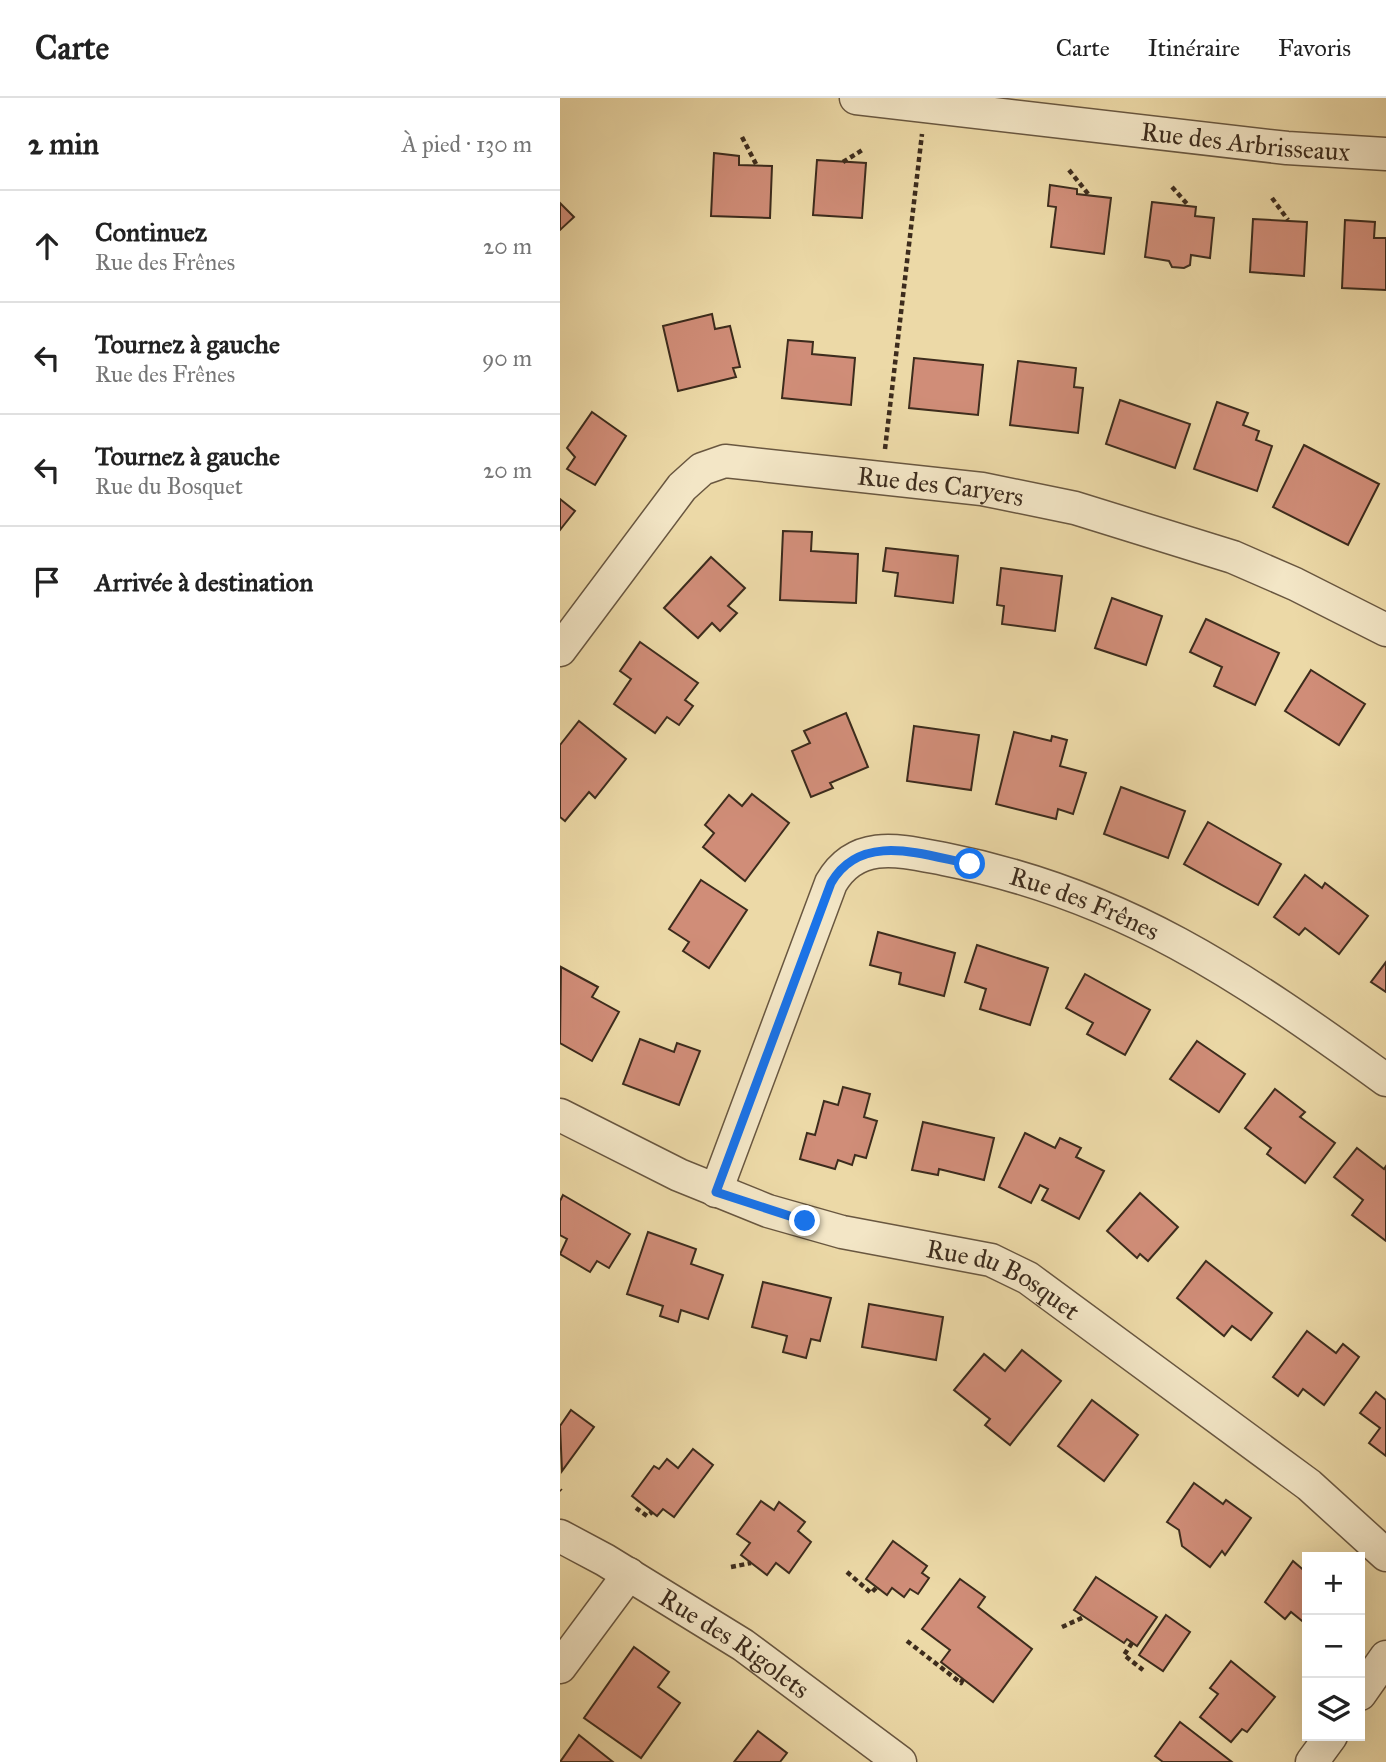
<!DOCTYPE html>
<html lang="fr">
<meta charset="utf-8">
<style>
:root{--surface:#fff;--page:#f6f6f6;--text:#222;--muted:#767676;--line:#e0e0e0}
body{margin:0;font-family:"IM FELL Great Primer",serif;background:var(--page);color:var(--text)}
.controls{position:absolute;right:21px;bottom:21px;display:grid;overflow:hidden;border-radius:0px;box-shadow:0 7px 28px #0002}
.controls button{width:63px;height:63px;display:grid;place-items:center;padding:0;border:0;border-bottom:2px solid var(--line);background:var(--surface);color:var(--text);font:35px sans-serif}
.stop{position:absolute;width:21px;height:21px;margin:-16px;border:5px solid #1a73e8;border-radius:50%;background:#fff}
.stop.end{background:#1a73e8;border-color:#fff;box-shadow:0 2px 7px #0008}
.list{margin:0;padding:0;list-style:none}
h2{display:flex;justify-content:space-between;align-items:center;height:91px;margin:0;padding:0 28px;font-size:30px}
h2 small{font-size:23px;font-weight:400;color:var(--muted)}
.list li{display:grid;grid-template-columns:46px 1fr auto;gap:21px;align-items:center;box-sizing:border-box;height:112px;padding:0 28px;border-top:2px solid var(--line)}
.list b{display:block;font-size:26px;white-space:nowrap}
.list p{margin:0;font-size:23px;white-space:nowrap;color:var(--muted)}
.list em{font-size:23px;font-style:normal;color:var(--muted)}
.icon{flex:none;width:38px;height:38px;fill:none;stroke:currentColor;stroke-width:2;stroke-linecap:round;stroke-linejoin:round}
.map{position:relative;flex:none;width:826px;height:1664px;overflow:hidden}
header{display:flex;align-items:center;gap:42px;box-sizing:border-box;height:98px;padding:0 35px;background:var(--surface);border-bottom:2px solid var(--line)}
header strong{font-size:33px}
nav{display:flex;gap:38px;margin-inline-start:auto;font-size:24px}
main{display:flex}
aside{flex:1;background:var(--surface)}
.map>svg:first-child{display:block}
.building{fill:#d08d78;stroke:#3d2c1d;stroke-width:2}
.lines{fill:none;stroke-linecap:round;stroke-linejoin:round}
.minor-casing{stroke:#695740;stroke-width:35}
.path{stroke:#3d2c1d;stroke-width:4.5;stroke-dasharray:5 3.5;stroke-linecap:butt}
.minor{stroke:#f3e6c6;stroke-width:32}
.route{stroke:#1a73e8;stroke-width:9}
.labels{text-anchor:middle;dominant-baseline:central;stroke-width:7;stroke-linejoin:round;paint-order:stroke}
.street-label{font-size:26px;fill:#3d2c1d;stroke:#f3e6c6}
</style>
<header>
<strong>Carte</strong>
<nav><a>Carte</a><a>Itinéraire</a><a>Favoris</a></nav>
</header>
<main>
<aside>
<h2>2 min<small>À pied · 130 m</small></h2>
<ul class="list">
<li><svg class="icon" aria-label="ahead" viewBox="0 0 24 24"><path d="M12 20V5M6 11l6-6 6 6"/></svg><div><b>Continuez</b><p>Rue des Frênes</p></div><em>20 m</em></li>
<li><svg class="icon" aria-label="left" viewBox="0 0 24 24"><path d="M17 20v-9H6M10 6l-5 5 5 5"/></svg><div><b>Tournez à gauche</b><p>Rue des Frênes</p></div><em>90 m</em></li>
<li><svg class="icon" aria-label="left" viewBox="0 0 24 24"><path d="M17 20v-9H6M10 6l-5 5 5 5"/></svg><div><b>Tournez à gauche</b><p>Rue du Bosquet</p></div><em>20 m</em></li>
<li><svg class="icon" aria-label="arrive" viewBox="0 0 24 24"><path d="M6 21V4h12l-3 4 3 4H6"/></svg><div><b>Arrivée à destination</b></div></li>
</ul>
</aside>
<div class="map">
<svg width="826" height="1664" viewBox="0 0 826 1664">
<rect width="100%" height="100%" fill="#ecd9a7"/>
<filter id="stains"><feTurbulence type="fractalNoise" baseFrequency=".00286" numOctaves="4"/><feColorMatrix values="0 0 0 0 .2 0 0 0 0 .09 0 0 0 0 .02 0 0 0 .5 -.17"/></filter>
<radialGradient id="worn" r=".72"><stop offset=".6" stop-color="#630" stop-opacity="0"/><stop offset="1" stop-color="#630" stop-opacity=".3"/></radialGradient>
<g class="building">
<path d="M154 55 179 58V67L212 68 210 120 151 118Z"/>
<path d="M257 62 306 65 302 120 253 117Z"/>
<path d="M490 87 517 91V96L551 100 544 156 491 149 496 109 488 108Z"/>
<path d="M592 104 636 109 635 118 654 120 650 160 631 157 630 167 624 170 612 169 609 163 585 159Z"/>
<path d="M0 105 14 119 0 132Z"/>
<path d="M693 121 747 124 744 178 690 174Z"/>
<path d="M785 122 815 124 814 140H826V192L782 190Z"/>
<path d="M152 216 155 231 170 228 180 269 173 270 176 279 118 293 103 228Z"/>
<path d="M228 242 253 244 252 256 295 260 291 307 222 300Z"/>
<path d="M354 260 423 267 418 317 349 310Z"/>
<path d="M458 263 516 270 514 289 523 290 518 335 450 327Z"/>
<path d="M560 302 630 326 615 370 546 346Z"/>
<path d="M657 304 688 315 683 327 699 333 696 342 712 348 697 393 634 371Z"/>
<path d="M32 314 66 338 35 387 7 371 15 359 7 350Z"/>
<path d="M744 347 819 386 788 447 713 409Z"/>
<path d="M0 401 15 413 0 432Z"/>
<path d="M223 433 252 434 251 453 298 456 296 505 220 502Z"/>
<path d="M326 450 398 458 393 505 335 498 338 475 323 473Z"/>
<path d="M151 459 185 490 168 508 177 515 160 533 152 525 138 540 104 510Z"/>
<path d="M441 470 502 478 495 533 442 526 444 508 437 507Z"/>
<path d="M552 500 602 518 586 567 535 550Z"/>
<path d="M646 521 719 555 695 607 654 588 662 569 630 554Z"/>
<path d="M80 544 138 585 125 602 133 608 119 627 107 619 95 635 54 606 71 581 60 573Z"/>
<path d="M751 572 805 606 779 647 725 613Z"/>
<path d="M286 615 308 669 270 685 273 690 251 699 232 653 250 645 244 633Z"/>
<path d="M19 623 66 661 35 700 29 694 5 723 0 719V647Z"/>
<path d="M354 628 419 637 411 692 347 683Z"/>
<path d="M454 634 491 643 492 638 507 642 500 668 526 675 513 716 498 711 496 721 436 706Z"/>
<path d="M561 689 625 713 608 760 544 736Z"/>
<path d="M192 696 229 725 185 783 143 749 154 735 145 727 169 697 182 708Z"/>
<path d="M648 724 721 766 698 807 624 766Z"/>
<path d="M745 777 762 790 765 785 808 818 779 856 745 830 739 837 714 819Z"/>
<path d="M141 782 187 812 149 870 123 853 129 844 109 831Z"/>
<path d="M318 834 395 855 384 898 339 886 341 875 310 867Z"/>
<path d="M417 847 488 870 470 927 420 911 426 891 405 884Z"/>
<path d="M826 864V894L811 884Z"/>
<path d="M1 869 38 889 32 899 59 914 32 963 0 945Z"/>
<path d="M525 876 590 912 565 957 527 936 533 925 506 910Z"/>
<path d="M80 941 114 954 117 945 140 953 119 1007 63 986Z"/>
<path d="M637 943 685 976 659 1014 610 981Z"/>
<path d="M283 989 310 996 304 1019 317 1023 306 1060 295 1057 292 1067 278 1062 275 1071 240 1061 247 1035 255 1037 264 1003 278 1007Z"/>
<path d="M715 991 745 1014 740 1019 775 1045 745 1085 707 1056 711 1050 685 1030Z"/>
<path d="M363 1024 434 1040 424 1082 379 1071 378 1077 352 1072Z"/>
<path d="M465 1035 495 1050 500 1040 521 1050 516 1059 544 1073 519 1121 482 1102 488 1091 480 1087 471 1105 439 1089Z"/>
<path d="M797 1050 824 1071 826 1068V1143L792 1117 803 1102 774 1079Z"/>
<path d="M580 1095 618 1129 588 1163 580 1156 577 1160 547 1133Z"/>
<path d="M3 1097 70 1136 49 1170 37 1163 30 1174 0 1156 7 1141 0 1137V1103Z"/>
<path d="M88 1134 136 1151 131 1166 163 1177 148 1221 121 1212 118 1224 100 1218 103 1208 67 1196Z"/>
<path d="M646 1163 712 1215 691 1242 672 1228 664 1238 617 1200Z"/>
<path d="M203 1184 271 1200 260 1243 251 1241 246 1260 223 1254 227 1238 192 1229Z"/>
<path d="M309 1206 383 1219 376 1262 302 1249Z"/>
<path d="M747 1233 776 1255 783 1246 799 1259 764 1307 743 1291 738 1298 713 1279Z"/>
<path d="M462 1252 501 1283 450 1347 425 1327 430 1321 394 1292 424 1256 445 1273Z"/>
<path d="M816 1294 826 1302V1358L809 1345 820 1330 800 1315Z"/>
<path d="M532 1302 578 1337 544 1383 498 1348Z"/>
<path d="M11 1312 34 1329 2 1373 0 1328Z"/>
<path d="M133 1351 153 1367 114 1419 103 1411 97 1418 72 1398 94 1368 99 1371 107 1361 118 1370Z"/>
<path d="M634 1385 663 1406 666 1402 691 1420 665 1457 662 1453 650 1469 622 1448 619 1432 607 1424Z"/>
<path d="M201 1403 214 1412 219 1404 245 1424 238 1433 251 1444 229 1475 216 1465 207 1477 181 1457 190 1445 177 1436Z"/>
<path d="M333 1443 367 1468 362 1475 369 1480 358 1496 350 1491 344 1499 332 1490 327 1497 306 1481Z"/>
<path d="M733 1463 747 1475V1527L731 1514 725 1521 705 1504Z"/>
<path d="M536 1479 597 1519 577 1548 567 1541 564 1545 514 1512Z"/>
<path d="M400 1481 425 1499 418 1509 472 1551 433 1604 381 1564 390 1552 362 1531Z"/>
<path d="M606 1517 630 1534 603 1573 579 1557Z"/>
<path d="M74 1549 109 1574 98 1589 120 1605 81 1660 24 1620Z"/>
<path d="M671 1563 715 1599 687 1634 682 1631 671 1644 640 1619 658 1596 650 1590Z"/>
<path d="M620 1624 672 1664H603L595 1658Z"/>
<path d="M198 1633 227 1655 220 1664H174Z"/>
<path d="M19 1637 53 1664H0Z"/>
</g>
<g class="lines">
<defs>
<g id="minor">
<path id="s1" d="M296 0 727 50 826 56"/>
<path id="s2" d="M0 552 122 389 142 371 165 363 422 391 515 410 673 459 735 486 826 532"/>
<path id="s3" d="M0 1017 119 1077 208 1113 282 1134 431 1162 468 1180 749 1387 826 1457"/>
<path id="s4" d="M156 1093 271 785C297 740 342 753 384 761 563 796 682 878 826 982"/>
<path id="s5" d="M0 1438 45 1462 183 1547 340 1664"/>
<path d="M0 1569 69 1476"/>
<path d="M800 1596 826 1559"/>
<path d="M752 1664 771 1638"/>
</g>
</defs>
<use href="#minor" class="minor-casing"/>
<g class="path">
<path d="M182 39 197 68"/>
<path d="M283 64 304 51"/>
<path d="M509 72 529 97"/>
<path d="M612 89 629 108"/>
<path d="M712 100 728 122"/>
<path d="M325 351 362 36"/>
<path d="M0 1392 1 1393"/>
<path d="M76 1410 87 1418 92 1414"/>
<path d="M171 1469 191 1465"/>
<path d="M287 1474 311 1495 317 1489"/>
<path d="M502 1529 524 1519"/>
<path d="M347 1543 401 1585 403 1581"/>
<path d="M572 1545 564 1557 583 1572"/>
</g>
<use href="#minor" class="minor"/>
</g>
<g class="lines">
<path class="route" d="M245 1123 156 1094 271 785C301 733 363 757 410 766"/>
</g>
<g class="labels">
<g class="street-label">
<text stroke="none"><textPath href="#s1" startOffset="392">Rue des Arbrisseaux</textPath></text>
<text stroke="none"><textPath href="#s2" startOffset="472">Rue des Caryers</textPath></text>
<text stroke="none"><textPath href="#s4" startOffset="602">Rue des Frênes</textPath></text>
<text stroke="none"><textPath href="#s3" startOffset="476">Rue du Bosquet</textPath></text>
<text stroke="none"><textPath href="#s5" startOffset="205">Rue des Rigolets</textPath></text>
</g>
</g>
<rect width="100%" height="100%" filter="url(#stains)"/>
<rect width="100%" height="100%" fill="url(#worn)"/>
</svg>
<div class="controls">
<button>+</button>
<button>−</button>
<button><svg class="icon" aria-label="layers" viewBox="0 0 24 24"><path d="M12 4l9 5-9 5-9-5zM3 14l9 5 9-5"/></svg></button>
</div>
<div class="stop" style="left:410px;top:766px"></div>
<div class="stop end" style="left:245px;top:1123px"></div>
</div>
</main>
